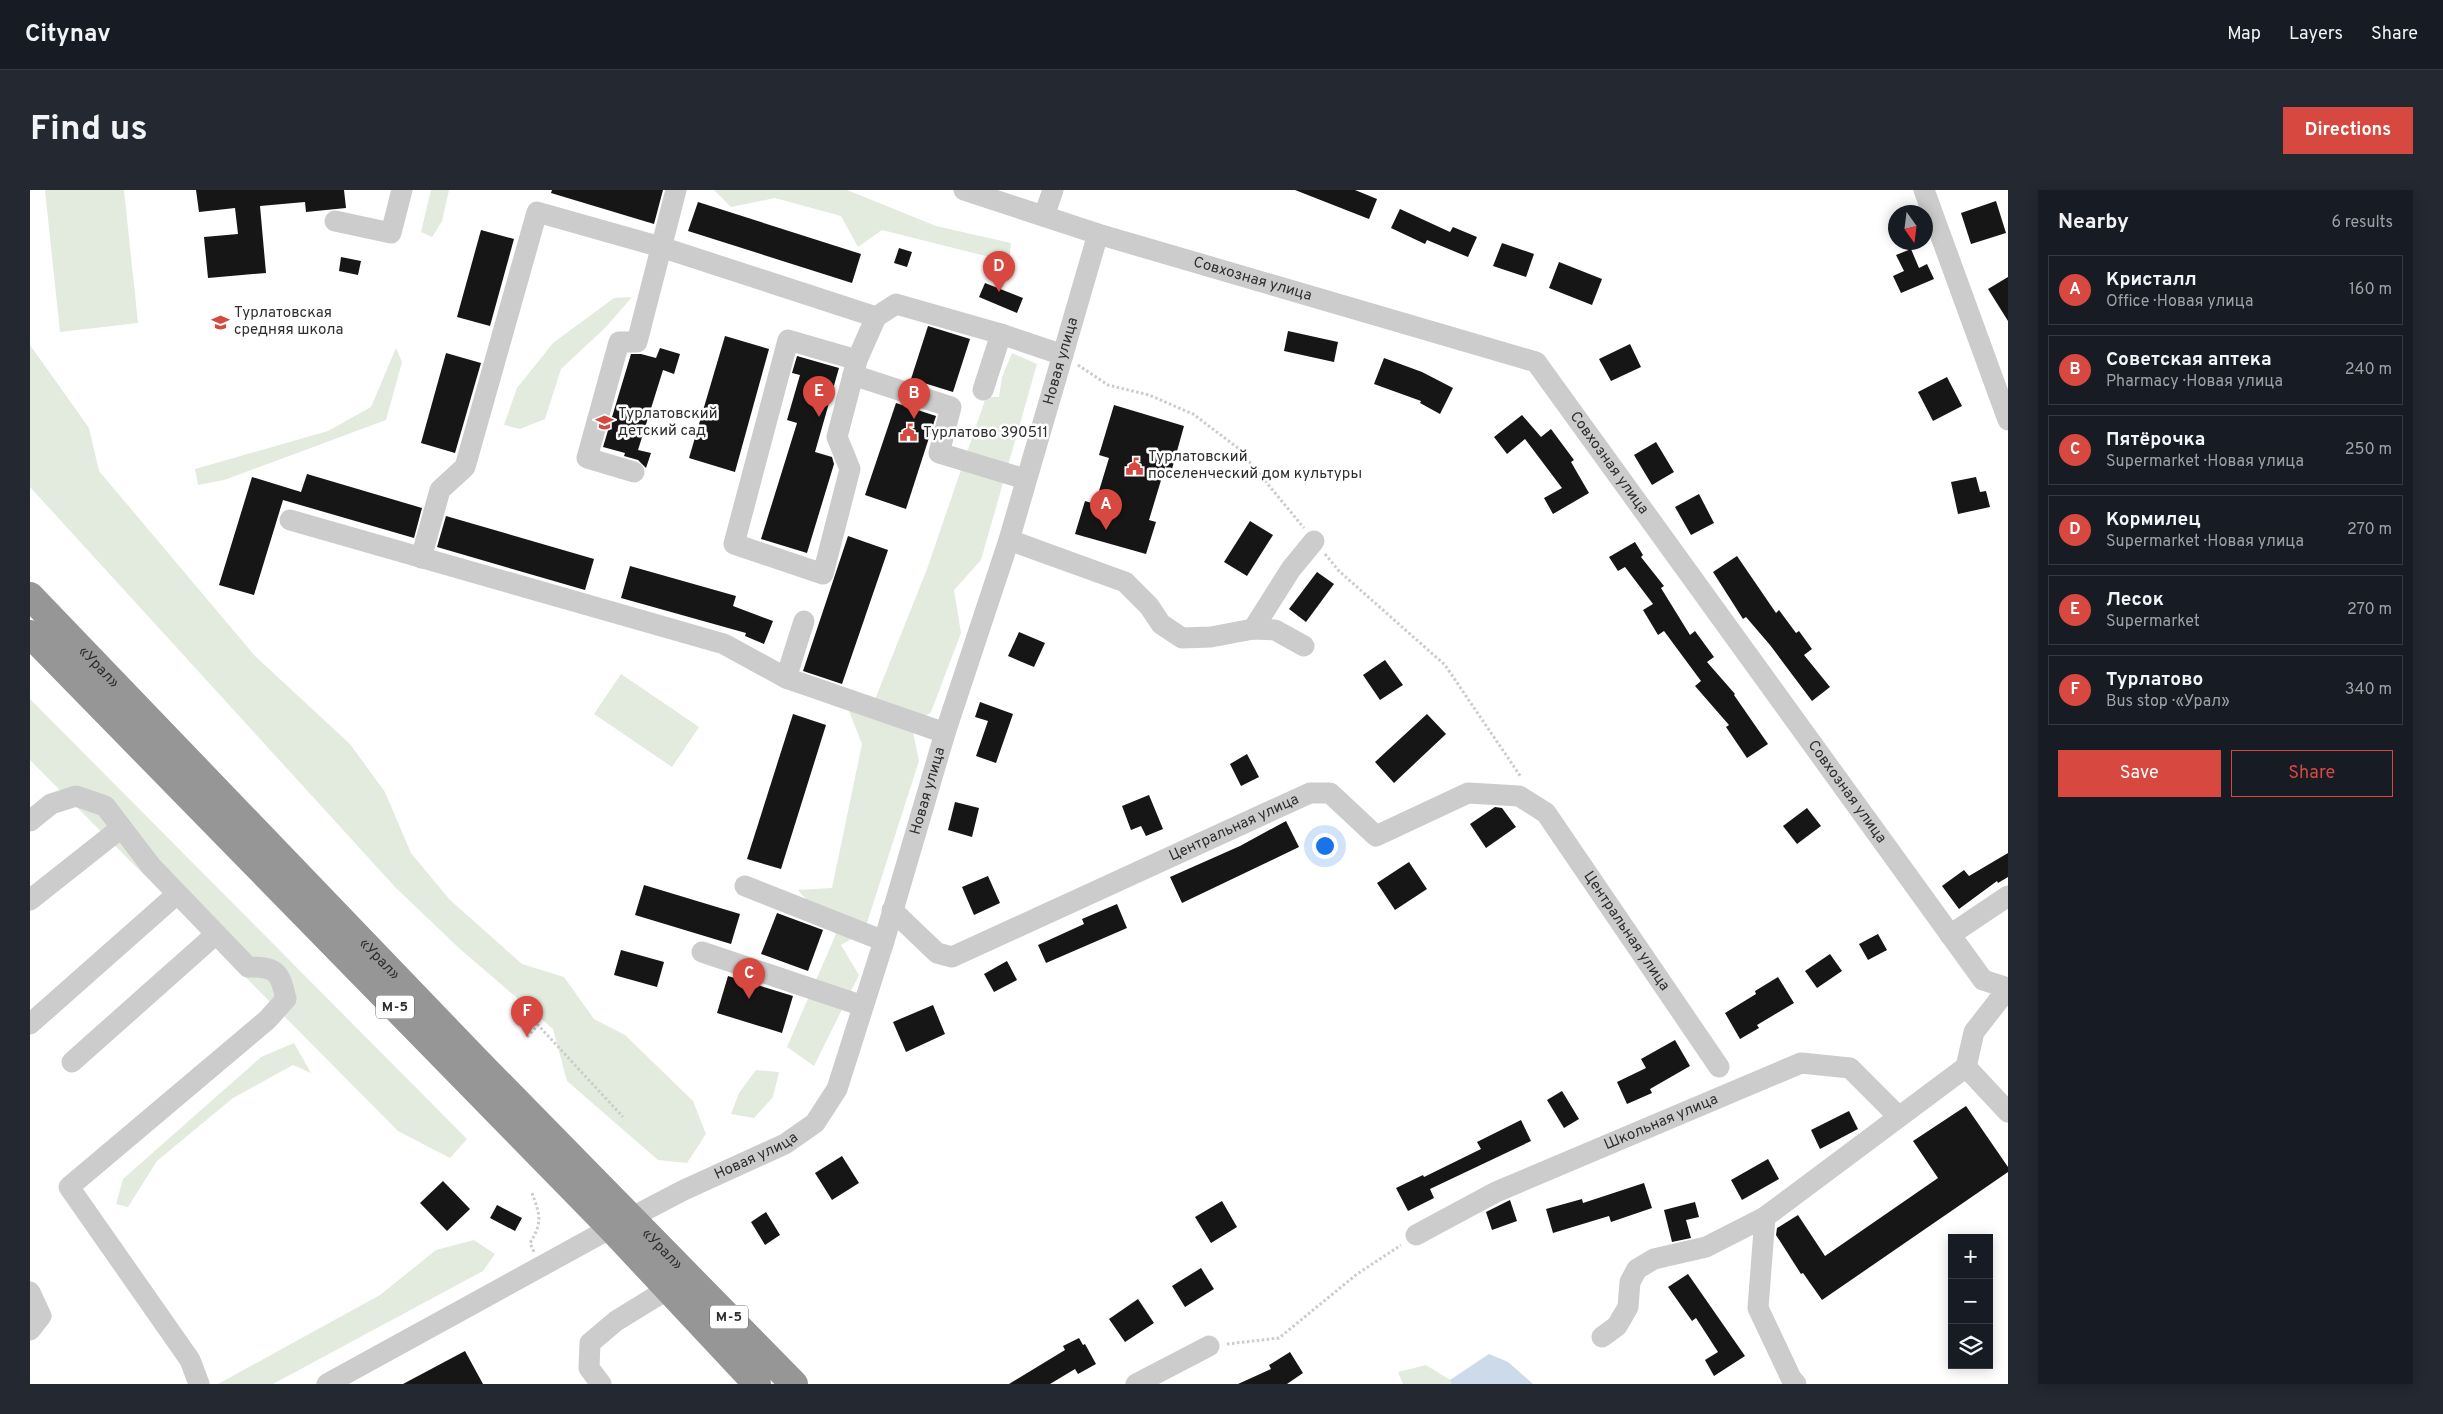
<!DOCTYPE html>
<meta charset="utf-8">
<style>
:root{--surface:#171b24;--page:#242831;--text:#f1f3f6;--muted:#9ea1a6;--line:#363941;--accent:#d74840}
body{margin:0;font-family:Overpass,sans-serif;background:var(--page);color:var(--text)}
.controls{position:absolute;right:15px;bottom:15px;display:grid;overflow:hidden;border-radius:0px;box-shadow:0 2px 12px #0003}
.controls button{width:45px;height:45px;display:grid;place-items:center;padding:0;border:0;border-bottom:1px solid var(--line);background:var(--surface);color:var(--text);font:25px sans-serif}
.compass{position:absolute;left:1858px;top:15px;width:45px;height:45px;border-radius:50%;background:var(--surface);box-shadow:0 2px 12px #0003;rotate:166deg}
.you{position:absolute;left:1294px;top:655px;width:18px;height:18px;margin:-12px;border:4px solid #fff;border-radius:50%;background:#1a73e8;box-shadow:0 0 0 8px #1a73e833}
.badge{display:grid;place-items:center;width:32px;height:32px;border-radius:50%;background:var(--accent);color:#fff;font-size:16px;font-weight:700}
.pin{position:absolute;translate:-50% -41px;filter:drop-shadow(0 1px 2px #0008)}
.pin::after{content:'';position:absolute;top:26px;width:18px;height:15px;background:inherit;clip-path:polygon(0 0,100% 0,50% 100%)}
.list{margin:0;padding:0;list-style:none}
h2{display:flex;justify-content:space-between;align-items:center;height:65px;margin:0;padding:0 20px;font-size:21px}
h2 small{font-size:16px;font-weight:400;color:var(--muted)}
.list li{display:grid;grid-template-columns:32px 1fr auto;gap:15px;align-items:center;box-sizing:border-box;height:70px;margin:0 10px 10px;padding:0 10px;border:1px solid var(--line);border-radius:0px}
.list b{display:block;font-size:19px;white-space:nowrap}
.list p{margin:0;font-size:16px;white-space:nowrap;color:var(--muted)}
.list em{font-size:16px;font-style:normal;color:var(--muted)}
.actions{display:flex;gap:10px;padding:15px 20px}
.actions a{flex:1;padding:11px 0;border:1px solid var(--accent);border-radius:0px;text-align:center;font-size:18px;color:var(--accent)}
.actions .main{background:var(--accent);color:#fff}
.icon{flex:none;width:28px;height:28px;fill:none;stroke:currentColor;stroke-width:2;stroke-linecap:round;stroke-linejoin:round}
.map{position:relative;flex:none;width:1978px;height:1194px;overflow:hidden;border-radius:0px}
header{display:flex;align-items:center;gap:30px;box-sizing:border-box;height:70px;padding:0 25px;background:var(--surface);border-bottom:1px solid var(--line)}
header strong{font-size:24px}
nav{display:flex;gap:28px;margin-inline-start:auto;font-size:18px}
.intro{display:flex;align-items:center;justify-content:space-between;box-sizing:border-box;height:120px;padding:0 30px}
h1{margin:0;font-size:35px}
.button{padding:12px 22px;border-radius:0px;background:var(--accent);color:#fff;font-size:18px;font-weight:700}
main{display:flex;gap:30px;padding:0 30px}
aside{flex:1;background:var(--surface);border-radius:0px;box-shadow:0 2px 12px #0003}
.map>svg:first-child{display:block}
.green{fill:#e3ebde}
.water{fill:#ccdae9}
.building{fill:#161616}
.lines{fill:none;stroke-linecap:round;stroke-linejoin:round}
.path{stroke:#ccc;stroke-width:3;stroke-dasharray:2.5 2.5;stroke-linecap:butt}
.minor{stroke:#ccc;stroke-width:21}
.highway{stroke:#969696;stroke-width:28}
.labels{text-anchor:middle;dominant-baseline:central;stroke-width:5;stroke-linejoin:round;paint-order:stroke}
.shield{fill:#fff;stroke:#6d6d6d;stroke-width:1}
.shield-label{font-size:14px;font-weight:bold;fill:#2f2f2f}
.street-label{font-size:15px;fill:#2f2f2f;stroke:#fff}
.poi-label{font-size:15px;fill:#2f2f2f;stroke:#fff;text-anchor:start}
</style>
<header>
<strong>Citynav</strong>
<nav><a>Map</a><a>Layers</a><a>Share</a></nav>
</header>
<div class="intro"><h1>Find us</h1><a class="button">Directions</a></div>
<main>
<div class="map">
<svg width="1978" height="1194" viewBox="0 0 1978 1194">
<rect width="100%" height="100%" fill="#fff"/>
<g class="green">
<path d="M15 0H94L108 133 30 142Z"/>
<path d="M401 0H419L412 31 402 47 391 42Z"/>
<path d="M684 0H817L906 36 981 53 979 72 852 40 828 57 811 26 745 8 701 17Z"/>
<path d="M602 107 575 138 531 179 515 229 490 239 474 235 487 198 523 153 584 108Z"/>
<path d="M0 155 59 238 69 281 225 466 320 554 355 602 381 663 420 710 492 774 534 787 564 829 595 845 663 911 676 944 657 973 628 970 537 891 523 839 430 759 366 698 0 297Z"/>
<path d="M366 158 372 172 356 230 194 290 168 295 165 279 298 241 341 217Z"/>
<path d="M982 163 1007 174 951 370 924 400 931 443 901 522 882 537 889 571 834 742 811 755 829 785 784 876 757 857 806 744 768 700 802 698 832 554 815 511 842 517 897 379 956 207H969L972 187Z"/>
<path d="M591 484 669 537 642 577 564 524Z"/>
<path d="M0 509 437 949 420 968 368 941 0 570Z"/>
<path d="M264 853 281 883 263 875 203 908 127 971 98 1017 86 1014 93 989 231 867Z"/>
<path d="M726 880 749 882 743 907 724 928 701 924 709 903Z"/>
<path d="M444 1050 465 1064 453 1081 243 1194H188L350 1105 406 1060Z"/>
<path d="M1396 1175 1420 1190 1421 1194H1373L1368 1182Z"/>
</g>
<path class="water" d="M1459 1164 1478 1172 1503 1194H1421L1420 1190Z"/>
<g class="building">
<path d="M166 0H314L316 18 276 22 275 12 230 16 236 83 178 88 174 47 208 44 205 18 169 22Z"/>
<path d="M522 0H633L624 34 521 3Z"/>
<path d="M1265 0H1325L1347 9 1339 29Z"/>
<path d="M1966 11 1976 43 1941 54 1931 23Z"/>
<path d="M668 12 831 64 822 93 658 41Z"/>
<path d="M1370 19 1420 42 1423 37 1447 47 1438 67 1397 50 1395 54 1361 38Z"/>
<path d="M451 40 484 49 460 136 427 127Z"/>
<path d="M1472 53 1504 64 1496 87 1463 76Z"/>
<path d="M869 58 882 62 877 77 864 73Z"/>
<path d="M1881 59 1889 78 1897 74 1904 89 1871 103 1863 86 1874 81 1866 65Z"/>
<path d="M311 67 331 71 328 85 309 81Z"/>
<path d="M1529 72 1572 89 1562 115 1519 98Z"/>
<path d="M1978 87V131L1958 99Z"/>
<path d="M955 93 993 108 987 123 949 107Z"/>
<path d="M898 136 940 149 923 202 881 189Z"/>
<path d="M1258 141 1308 152 1304 172 1254 161Z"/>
<path d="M695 146 739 159 705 282 659 268Z"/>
<path d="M1600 154 1611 177 1581 191 1569 169Z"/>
<path d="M630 158 650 164 644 184 633 180 608 260 621 263 616 278 608 270 594 266 595 263 573 257 601 164H611L626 168Z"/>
<path d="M416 163 451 173 425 263 391 253Z"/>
<path d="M767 166 809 178 785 262 802 267 804 274 777 363 731 349 767 233 757 230 770 185 762 183Z"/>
<path d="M1354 168 1392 182 1423 198 1410 224 1390 213 1391 211 1344 194Z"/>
<path d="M1917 187 1932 216 1903 231 1888 202Z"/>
<path d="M866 213 906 226 876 319 835 305Z"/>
<path d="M1084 215 1154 236 1142 279 1135 277 1119 330 1126 332 1116 364 1045 344 1055 311 1065 314 1079 268 1069 265Z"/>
<path d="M1492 225 1511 247 1521 239 1544 270 1541 272 1559 303 1523 324 1514 308 1532 298 1495 249 1477 264 1464 247Z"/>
<path d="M1626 252 1644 282 1622 295 1604 265Z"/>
<path d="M277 284 392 318 384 348 253 310 224 405 189 395 222 287 271 302Z"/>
<path d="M1946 287 1950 302 1956 301 1960 317 1928 324 1921 292Z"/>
<path d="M1669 304 1684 333 1661 345 1645 317Z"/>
<path d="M416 326 564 369 555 400 407 357Z"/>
<path d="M1220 331 1243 345 1217 386 1194 372Z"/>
<path d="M818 346 858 360 812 494 773 481Z"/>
<path d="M1605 352 1613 365 1611 367 1634 396 1631 398 1660 445 1665 441 1684 467 1677 472 1705 504 1704 505 1738 554 1717 568 1696 537 1699 535 1665 496 1671 491 1634 441 1628 445 1613 420 1623 414 1595 377 1588 381 1579 367Z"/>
<path d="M1707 366 1746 423 1749 420 1766 443 1769 441 1782 459 1774 465 1800 497 1782 511 1740 455 1716 427 1713 429 1683 382Z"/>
<path d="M600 376 706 406 703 416 743 431 734 454 715 446 716 443 591 408Z"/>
<path d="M1287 382 1304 394 1276 432 1259 419Z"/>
<path d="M989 442 1015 453 1004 477 978 466Z"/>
<path d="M1355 470 1373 495 1350 510 1333 485Z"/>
<path d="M950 512 983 524 966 573 946 566 958 531 945 527Z"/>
<path d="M763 524 796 535 751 679 717 669Z"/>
<path d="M1397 524 1416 544 1364 593 1345 572Z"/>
<path d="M1217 564 1229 587 1211 596 1200 574Z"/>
<path d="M1119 605 1133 639 1116 646 1111 636 1101 640 1092 616Z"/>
<path d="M925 612 949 618 942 647 918 640Z"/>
<path d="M1465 617 1472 618 1486 637 1456 658 1440 634Z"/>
<path d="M1777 618 1791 636 1767 654 1753 636Z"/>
<path d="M1256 631 1269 657 1152 713 1140 687 1210 656Z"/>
<path d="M1978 663V687L1968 693 1967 691 1929 719 1912 696 1934 680 1939 686Z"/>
<path d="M1379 672 1397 699 1365 720 1347 693Z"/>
<path d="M958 686 970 713 944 725 932 697Z"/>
<path d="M614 695 710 724 701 754 605 725Z"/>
<path d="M1087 714 1097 738 1016 773 1008 755 1054 734 1052 729Z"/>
<path d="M747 723 793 740 778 781 731 764Z"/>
<path d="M1848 744 1857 760 1838 770 1829 754Z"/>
<path d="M591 760 634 772 627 797 584 785Z"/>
<path d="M1800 764 1812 781 1787 798 1775 781Z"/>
<path d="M977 771 987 790 964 802 954 784Z"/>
<path d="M698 786 763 806 752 843 687 823Z"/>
<path d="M1748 787 1764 813 1727 835 1729 838 1710 849 1695 823 1726 804 1725 801Z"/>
<path d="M903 815 915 844 876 862 863 832Z"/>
<path d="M1645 850 1660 876 1620 899 1622 903 1597 914 1587 892 1616 878 1611 869Z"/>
<path d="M1532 901 1549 929 1534 938 1517 910Z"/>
<path d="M1936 916 1978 977V982L1792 1110 1773 1083 1771 1084 1746 1045 1747 1038 1768 1025 1795 1066 1908 988 1883 951Z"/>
<path d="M1819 921 1828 939 1790 959 1781 940Z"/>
<path d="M1491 930 1501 951 1400 999 1404 1008 1378 1021 1366 998 1393 985 1394 987 1451 959 1447 952Z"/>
<path d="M812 966 829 993 802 1010 785 983Z"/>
<path d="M1738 969 1749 989 1712 1010 1701 990Z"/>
<path d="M413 991 440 1019 417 1041 390 1013Z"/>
<path d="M1614 993 1622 1018 1581 1032 1579 1026 1523 1043 1516 1019 1552 1009 1553 1013Z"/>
<path d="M1480 1010 1487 1031 1462 1040 1456 1022Z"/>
<path d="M1192 1011 1207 1037 1181 1053 1165 1027Z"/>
<path d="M1665 1012 1669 1027 1656 1030 1661 1048 1642 1052 1634 1020Z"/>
<path d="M467 1015 492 1028 485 1041 460 1028Z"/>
<path d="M736 1022 750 1045 735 1055 721 1032Z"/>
<path d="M1171 1078 1184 1099 1155 1117 1142 1096Z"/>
<path d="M1658 1084 1715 1166 1684 1186 1675 1170 1688 1162 1666 1128 1662 1131 1638 1097Z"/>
<path d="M1108 1109 1124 1133 1095 1152 1079 1129Z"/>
<path d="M1049 1148 1053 1155 1055 1154 1066 1174 1048 1184 1045 1179 1020 1194H979L1035 1160 1033 1156Z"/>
<path d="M435 1161 453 1194H373Z"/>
<path d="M1260 1162 1273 1183 1257 1194H1208L1241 1179 1239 1175Z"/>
</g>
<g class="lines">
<g class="path">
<path d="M1048 175 1078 195 1119 205 1163 224 1208 258 1274 338"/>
<path d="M1295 364 1309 381 1415 475 1491 587"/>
<path d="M497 847 508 835 593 927"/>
<path d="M502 1003C510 1025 513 1032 500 1053L504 1062"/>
<path d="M1197 1154 1249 1148 1327 1084 1371 1055"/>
</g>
<g class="minor">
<path id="s1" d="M934 0 1068 44 1506 172 1953 790 1978 798"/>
<path d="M1894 0 1978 230"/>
<path d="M1014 26 1023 0"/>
<path d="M305 31 361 43 372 0"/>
<path d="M827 170 758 150 704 354 793 384 820 279 807 247 827 170 846 127"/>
<path d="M823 185 921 217 909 263 995 289"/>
<path d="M953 200 971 144"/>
<path d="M604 282 557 268 589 152H607L646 0"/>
<path d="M260 330 694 454 756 488 915 543"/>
<path d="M979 350 1095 392 1119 416 1131 434 1152 448 1181 447 1223 439 1245 440 1274 456"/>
<path d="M391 368 410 300 435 277 507 22 631 57 846 127 866 114 971 144 1033 165"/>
<path d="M1223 439 1261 379 1284 351"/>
<path d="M756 488 774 431"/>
<path d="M0 631 21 614 46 606 75 616 121 676 218 777C246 777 250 781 256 809L237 830 39 997 160 1170 169 1194"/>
<path d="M715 696 854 751"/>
<path d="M0 710 91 638"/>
<path id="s2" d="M862 720 907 763 922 767 1280 603H1300L1346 646 1438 603 1489 606 1516 623 1689 877"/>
<path d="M1920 745 1978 706"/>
<path d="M672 762 833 816"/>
<path d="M0 834 147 704"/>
<path d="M42 872 186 744"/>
<path d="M1936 877 1978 922"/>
<path id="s3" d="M1386 1045 1466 1002 1771 873 1820 878 1869 927"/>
<path d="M0 1102 11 1126 0 1140"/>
<path d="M1572 1147 1587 1136 1598 1117 1600 1092 1607 1079 1624 1069 1676 1057 1735 1027"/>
<path id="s4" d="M297 1194 581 1038 654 1000 755 954 785 933 807 899 854 751 915 543 979 350 1068 44"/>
<path d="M571 1194 559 1178 560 1153 586 1131 638 1099"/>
<path d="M1106 1194 1179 1156"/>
<path d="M1766 1194 1761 1188 1728 1118 1735 1027 1936 877 1944 842 1972 806 1978 802"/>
</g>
<g class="highway">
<path id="s5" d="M0 406 447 871 764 1194"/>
<path d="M0 444 581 1038 727 1194"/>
</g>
</g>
<defs>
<symbol id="school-bare" viewBox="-9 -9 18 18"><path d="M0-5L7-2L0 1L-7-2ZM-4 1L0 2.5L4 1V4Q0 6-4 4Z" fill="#d74840" stroke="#fff" stroke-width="2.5" paint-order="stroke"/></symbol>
<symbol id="civic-bare" viewBox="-9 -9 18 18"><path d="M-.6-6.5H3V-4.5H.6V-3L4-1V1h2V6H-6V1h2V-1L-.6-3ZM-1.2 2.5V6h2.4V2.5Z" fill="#d74840" stroke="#fff" stroke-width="2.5" paint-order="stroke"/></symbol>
</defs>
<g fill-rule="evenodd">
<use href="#school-bare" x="178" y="120" width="25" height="25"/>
<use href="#school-bare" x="562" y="220" width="25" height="25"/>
<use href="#civic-bare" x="866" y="230" width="25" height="25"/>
<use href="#civic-bare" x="1092" y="264" width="25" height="25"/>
</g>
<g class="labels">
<g class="shield">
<rect x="346" y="805.5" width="38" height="23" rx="4"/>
<rect x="680" y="1115.5" width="38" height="23" rx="4"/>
</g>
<g class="shield-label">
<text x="365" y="817">М-5</text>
<text x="699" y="1127">М-5</text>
</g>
<g class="street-label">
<text stroke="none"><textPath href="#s1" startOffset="302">Совхозная улица</textPath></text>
<text stroke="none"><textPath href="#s4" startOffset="1356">Новая улица</textPath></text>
<text stroke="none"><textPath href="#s1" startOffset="722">Совхозная улица</textPath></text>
<text stroke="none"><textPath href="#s5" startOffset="99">«Урал»</textPath></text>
<text stroke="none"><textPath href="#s4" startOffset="906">Новая улица</textPath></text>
<text stroke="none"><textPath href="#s1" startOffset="1128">Совхозная улица</textPath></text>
<text stroke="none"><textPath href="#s2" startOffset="388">Центральная улица</textPath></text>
<text stroke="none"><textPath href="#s2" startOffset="882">Центральная улица</textPath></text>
<text stroke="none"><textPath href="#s5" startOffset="504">«Урал»</textPath></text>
<text stroke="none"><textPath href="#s3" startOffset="270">Школьная улица</textPath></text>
<text stroke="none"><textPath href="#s4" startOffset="486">Новая улица</textPath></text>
<text stroke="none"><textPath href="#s5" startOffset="909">«Урал»</textPath></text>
</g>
<g class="poi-label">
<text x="204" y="123">Турлатовская<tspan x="204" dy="17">средняя школа</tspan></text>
<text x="588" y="224">Турлатовский<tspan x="588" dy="17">детский сад</tspan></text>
<text x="893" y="243">Турлатово 390511</text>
<text x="1118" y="267">Турлатовский<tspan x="1118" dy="17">поселенческий дом культуры</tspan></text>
</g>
</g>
</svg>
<div class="controls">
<button>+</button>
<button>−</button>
<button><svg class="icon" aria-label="layers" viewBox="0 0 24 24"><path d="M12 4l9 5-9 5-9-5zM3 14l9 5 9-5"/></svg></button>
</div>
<svg class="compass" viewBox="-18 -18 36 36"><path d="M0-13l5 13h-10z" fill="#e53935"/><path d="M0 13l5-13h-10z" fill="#9ea1a6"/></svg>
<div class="you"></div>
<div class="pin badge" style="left:1076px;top:340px">A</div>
<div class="pin badge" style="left:884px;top:229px">B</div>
<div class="pin badge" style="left:719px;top:809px">C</div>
<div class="pin badge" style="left:969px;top:102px">D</div>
<div class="pin badge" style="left:789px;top:227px">E</div>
<div class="pin badge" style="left:497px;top:847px">F</div>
</div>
<aside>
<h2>Nearby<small>6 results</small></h2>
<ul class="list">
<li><span class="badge">A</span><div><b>Кристалл</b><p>Office · Новая улица</p></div><em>160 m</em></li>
<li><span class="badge">B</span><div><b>Советская аптека</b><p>Pharmacy · Новая улица</p></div><em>240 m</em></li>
<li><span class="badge">C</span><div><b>Пятёрочка</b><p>Supermarket · Новая улица</p></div><em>250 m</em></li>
<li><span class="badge">D</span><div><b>Кормилец</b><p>Supermarket · Новая улица</p></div><em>270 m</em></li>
<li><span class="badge">E</span><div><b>Лесок</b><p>Supermarket</p></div><em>270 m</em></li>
<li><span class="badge">F</span><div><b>Турлатово</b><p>Bus stop · «Урал»</p></div><em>340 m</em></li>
</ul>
<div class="actions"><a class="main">Save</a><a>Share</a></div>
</aside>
</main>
